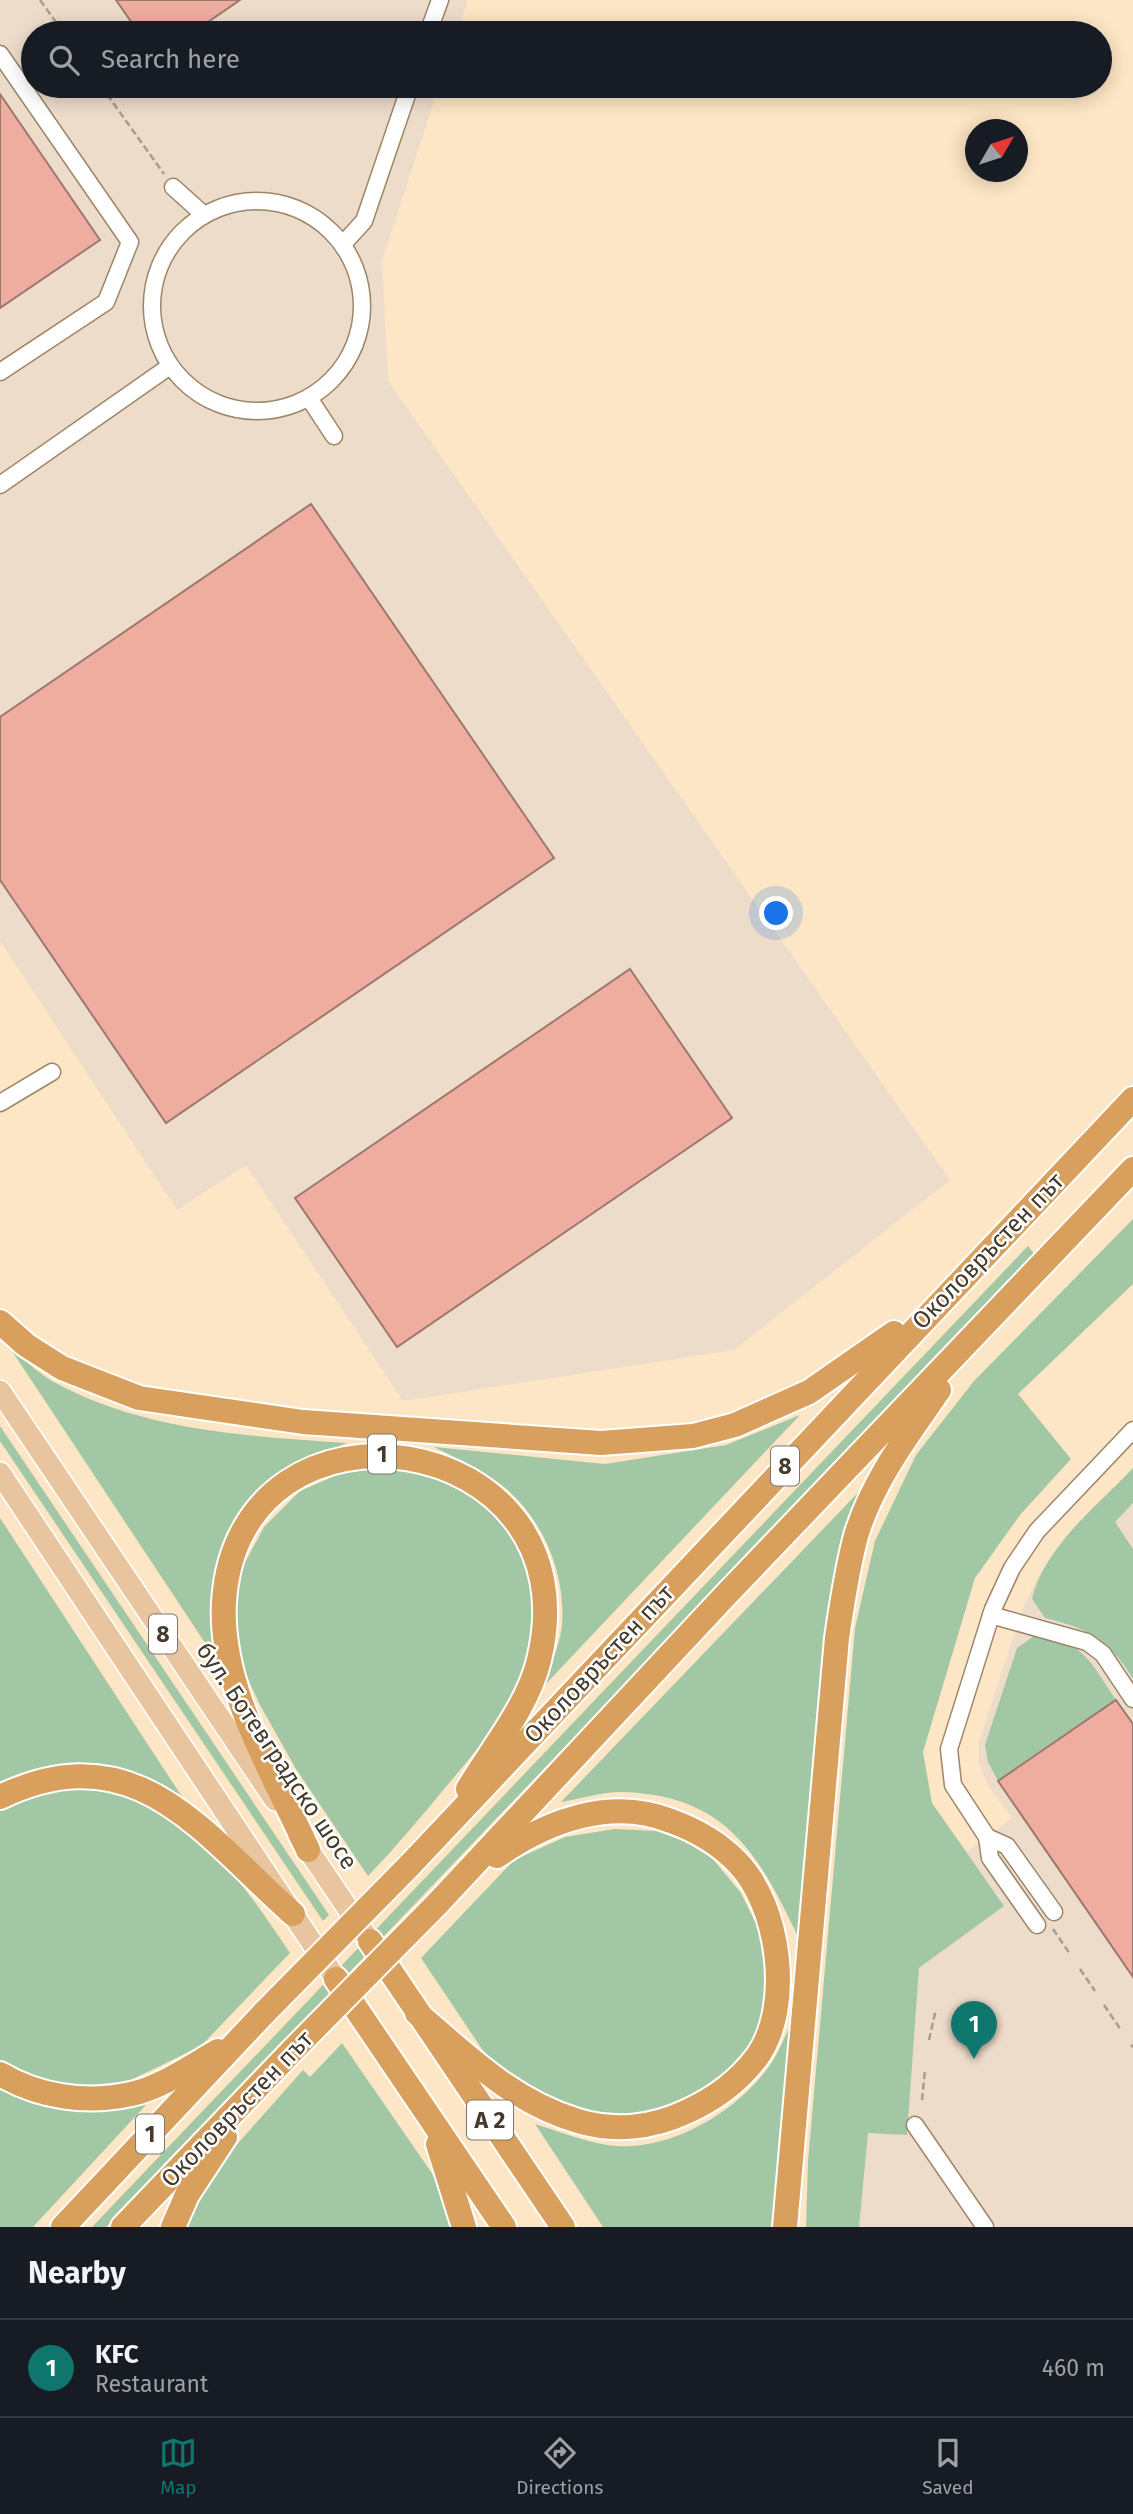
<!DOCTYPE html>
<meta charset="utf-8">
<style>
:root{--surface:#171b24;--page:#242831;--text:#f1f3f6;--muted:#9ea1a6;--line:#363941;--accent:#0f766e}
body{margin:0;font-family:"Fira Sans",sans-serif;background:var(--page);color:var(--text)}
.compass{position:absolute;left:965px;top:119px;width:63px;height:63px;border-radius:50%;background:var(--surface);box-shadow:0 4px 18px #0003;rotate:51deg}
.you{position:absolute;left:777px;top:914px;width:24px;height:24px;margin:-18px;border:5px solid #fff;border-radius:50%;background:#1a73e8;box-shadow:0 0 0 10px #1a73e833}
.badge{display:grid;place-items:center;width:46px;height:46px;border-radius:50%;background:var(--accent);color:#fff;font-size:23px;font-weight:700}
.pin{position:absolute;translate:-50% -58px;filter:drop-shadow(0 2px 4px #0008)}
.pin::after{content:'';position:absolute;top:37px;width:24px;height:21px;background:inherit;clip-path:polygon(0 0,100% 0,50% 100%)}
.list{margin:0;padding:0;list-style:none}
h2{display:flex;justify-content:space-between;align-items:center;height:91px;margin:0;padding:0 28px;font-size:30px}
h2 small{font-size:23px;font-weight:400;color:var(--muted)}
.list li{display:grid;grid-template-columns:46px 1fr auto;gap:21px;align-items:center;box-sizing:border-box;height:98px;padding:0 28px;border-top:2px solid var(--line)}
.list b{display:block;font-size:26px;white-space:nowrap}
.list p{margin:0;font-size:23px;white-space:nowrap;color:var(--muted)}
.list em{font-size:23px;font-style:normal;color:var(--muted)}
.icon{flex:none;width:38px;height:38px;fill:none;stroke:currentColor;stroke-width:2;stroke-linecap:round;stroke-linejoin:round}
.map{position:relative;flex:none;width:1133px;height:2227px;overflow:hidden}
.search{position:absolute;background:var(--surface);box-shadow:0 4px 18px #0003;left:21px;right:21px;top:21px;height:77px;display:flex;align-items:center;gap:18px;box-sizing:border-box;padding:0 24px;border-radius:38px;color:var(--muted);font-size:26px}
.sheet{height:189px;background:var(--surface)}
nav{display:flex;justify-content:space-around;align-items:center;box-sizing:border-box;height:98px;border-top:2px solid var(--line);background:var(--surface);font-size:19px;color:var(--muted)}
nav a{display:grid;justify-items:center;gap:4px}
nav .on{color:var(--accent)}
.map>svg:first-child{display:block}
.commercial{fill:#eedccb}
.green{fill:#a2c7a5}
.building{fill:#efad9f;stroke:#9e7870;stroke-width:2}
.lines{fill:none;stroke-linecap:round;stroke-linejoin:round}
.minor-casing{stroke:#9c8668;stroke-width:19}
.major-casing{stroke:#fff;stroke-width:24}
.highway-casing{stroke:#fff;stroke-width:28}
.path{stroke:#ae9c84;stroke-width:2.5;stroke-dasharray:7 3.5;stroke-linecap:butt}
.minor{stroke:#fff;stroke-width:16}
.major{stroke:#e8c59e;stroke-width:21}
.highway{stroke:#d89f5d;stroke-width:24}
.highway-bridge-casing{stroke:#fff;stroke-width:28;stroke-linecap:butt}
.highway-bridge{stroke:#d89f5d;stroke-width:24}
.labels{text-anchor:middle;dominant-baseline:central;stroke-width:5;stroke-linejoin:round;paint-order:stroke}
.shield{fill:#fff;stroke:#7c756c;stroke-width:2}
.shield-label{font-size:23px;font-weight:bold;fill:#443a2d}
.street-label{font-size:24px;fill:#443a2d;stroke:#fff}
</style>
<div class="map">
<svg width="1133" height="2227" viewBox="0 0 1133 2227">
<rect width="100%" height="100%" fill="#fde6c5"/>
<g class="commercial">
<path d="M0 0H468L457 33H33V86H439L382 261 388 381 950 1180 734 1350 403 1401 246 1165 177 1210 0 941Z"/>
<path d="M1133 1468V2227H859L868 2133 907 2134 919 1968 1004 1906 966 1852 1012 1818 988 1786 979 1763V1742L1023 1608 1038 1577 1066 1537Z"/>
</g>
<g class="green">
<path d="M1133 1219V1284L1018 1394 1071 1459 1020 1515 975 1578 923 1752 932 1803 1004 1906 919 1968 907 2135 868 2133 859 2227H806L808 2161 855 1628 875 1541 916 1455 974 1381Z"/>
<path d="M1028 1246 1035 1255 106 2227H92Z"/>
<path d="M10 1348C24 1359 37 1372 52 1381 142 1431 247 1436 347 1443 269 1475 223 1512 211 1601 209 1618 212 1638 213 1655Z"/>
<path d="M800 1415 543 1687C549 1668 560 1645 562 1625 566 1572 542 1516 500 1484 480 1469 456 1458 434 1447L605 1464 726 1445Z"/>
<path d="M0 1426 329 1915 323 1921 0 1441Z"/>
<path d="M395 1468C455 1481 502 1498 524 1561 558 1655 501 1722 445 1788 420 1818 395 1848 368 1876L296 1769 260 1705 240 1662 236 1607 242 1568 264 1527 300 1491 346 1471Z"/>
<path d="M1133 1468V1503L1115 1522 1133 1549V1679C1109 1639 1089 1629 1045 1618L1032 1599C1045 1546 1096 1507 1133 1468Z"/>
<path d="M873 1477 799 1939C759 1854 726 1794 620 1792 601 1792 580 1799 561 1802Z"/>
<path d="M0 1518 190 1809 131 1774 0 1790Z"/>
<path d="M1034 1636C1085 1641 1090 1662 1116 1700L998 1781 988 1762 985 1745 1017 1648Z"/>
<path d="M61 1787C75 1787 91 1785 104 1788 194 1809 242 1882 290 1953L201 2046 131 2080 87 2090 35 2080 0 2064V1809L25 1797Z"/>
<path d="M615 1829 656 1831 684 1841 712 1858 741 1893 766 1944 768 2000 751 2047 725 2080 695 2099 651 2114 588 2112 536 2093 494 2067 421 1958 514 1860 565 1837Z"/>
<path d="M794 2018 771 2227H603L535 2124C558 2131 583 2141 607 2145 668 2155 745 2108 775 2057 782 2045 787 2031 794 2018Z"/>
<path d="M342 2043 438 2182 454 2227H181L199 2187 303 2070 310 2077Z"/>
<path d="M0 2088 33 2104 88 2109 158 2092 33 2227H0Z"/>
</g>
<g class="building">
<path d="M116 0H240L192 33H139Z"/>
<path d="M0 94 100 240 0 308Z"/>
<path d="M311 504 554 858 166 1123 0 880V717Z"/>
<path d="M630 969 732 1118 397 1347 295 1198Z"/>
<path d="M1116 1700 1133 1724V1977L998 1781Z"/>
</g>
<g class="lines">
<defs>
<g id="minor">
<path d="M428 33 440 0"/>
<path d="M0 54 130 242 106 302 0 372"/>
<path d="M173 187 203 214"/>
<circle cx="257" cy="306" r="105"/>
<path d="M343 244 364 221 410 86"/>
<path d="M309 398 334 436"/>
<path d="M0 485 170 366"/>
<path d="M0 1103 52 1072"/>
<path d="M991 1615 1087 1642 1103 1654 1133 1699"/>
<path d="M987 1837 953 1785 949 1749 993 1609 1012 1568 1037 1531 1133 1430"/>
<path d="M1037 1925 990 1858 987 1837 1007 1846 1054 1912"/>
<path d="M915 2125 985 2227"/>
</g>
<g id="major">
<path d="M0 1391 275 1800"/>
<path d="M0 1473 336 1979"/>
<path d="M299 1836 365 1934"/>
</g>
<g id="highway">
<path d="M0 1322 26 1345 62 1368 139 1398 303 1422 601 1443 693 1436 735 1425 809 1392 894 1333"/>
<path d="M0 1797C136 1732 202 1833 293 1914"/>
<path d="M308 1850C274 1774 219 1688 224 1602 238 1375 596 1427 539 1660 528 1706 492 1749 468 1789"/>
<path d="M409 1866 1133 1099"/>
<path d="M438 1903 723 1598 1133 1169"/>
<path d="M370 1941 563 2227"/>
<path d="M336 1979 504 2227"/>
<path d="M417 2013C467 2056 513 2102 578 2121 614 2132 652 2128 686 2112 713 2100 739 2081 757 2057 793 2007 780 1907 738 1863 720 1844 696 1830 671 1821 611 1797 547 1821 497 1856"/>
<path d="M0 2074C39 2097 86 2104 131 2094 160 2088 192 2066 218 2051"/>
<path d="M438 2144 464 2227"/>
<path d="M63 2227 265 2012"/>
<path d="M123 2227 292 2051"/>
<path d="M173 2227 187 2195 225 2137"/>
<path d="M785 2227 837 1638C842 1604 847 1569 856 1536 872 1482 907 1436 939 1390"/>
</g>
</defs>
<use href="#minor" class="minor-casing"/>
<use href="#major" class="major-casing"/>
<use href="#highway" class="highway-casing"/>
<g class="path">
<path d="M40 0 64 33"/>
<path d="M101 86 164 174"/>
<path d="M1053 1929 1070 1954"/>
<path d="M1080 1969 1095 1991"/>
<path d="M1104 2005 1121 2030"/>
<path d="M929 2040 936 2009"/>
<path d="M1131 2045 1133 2047"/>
<path d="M922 2100 925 2070"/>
</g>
<use href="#minor" class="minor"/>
<use href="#major" class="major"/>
<use href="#highway" class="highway"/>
<defs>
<g id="highway-bridge">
<path d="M265 2012 409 1866"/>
<path d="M292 2051 438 1903"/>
</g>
</defs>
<use href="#highway-bridge" class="highway-bridge-casing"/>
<use href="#highway-bridge" class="highway-bridge"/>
</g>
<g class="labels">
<g class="shield">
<rect x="368" y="1434.5" width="28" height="39" rx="5"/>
<rect x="771" y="1446.5" width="28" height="39" rx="5"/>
<rect x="149" y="1614.5" width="28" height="39" rx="5"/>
<rect x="467" y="2100.5" width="46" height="39" rx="5"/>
<rect x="136" y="2114.5" width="28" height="39" rx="5"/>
</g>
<g class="shield-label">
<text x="382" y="1454">1</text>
<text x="785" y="1466">8</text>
<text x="163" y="1634">8</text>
<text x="490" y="2120">A 2</text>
<text x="150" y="2134">1</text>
</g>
<g class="street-label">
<text transform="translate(988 1251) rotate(-46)">Околовръстен път</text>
<text transform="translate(599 1664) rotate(-47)">Околовръстен път</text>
<text transform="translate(277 1756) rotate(56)">бул. Ботевградско шосе</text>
<text transform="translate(237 2109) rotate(-46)">Околовръстен път</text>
</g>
</g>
</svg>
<svg class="compass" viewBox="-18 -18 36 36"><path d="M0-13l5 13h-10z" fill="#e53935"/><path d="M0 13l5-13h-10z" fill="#9ea1a6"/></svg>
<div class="you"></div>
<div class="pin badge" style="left:974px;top:2059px">1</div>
<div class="search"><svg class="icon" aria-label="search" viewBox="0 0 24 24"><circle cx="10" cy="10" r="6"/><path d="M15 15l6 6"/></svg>Search here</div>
</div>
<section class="sheet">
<h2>Nearby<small></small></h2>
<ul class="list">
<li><span class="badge">1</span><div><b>KFC</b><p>Restaurant</p></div><em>460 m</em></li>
</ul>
</section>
<nav>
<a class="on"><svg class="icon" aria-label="map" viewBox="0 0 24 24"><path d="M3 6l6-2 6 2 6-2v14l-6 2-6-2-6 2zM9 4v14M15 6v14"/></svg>Map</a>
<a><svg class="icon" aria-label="directions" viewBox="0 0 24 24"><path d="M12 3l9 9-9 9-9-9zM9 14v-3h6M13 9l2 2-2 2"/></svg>Directions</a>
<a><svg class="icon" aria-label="saved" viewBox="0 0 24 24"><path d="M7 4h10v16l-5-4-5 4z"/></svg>Saved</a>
</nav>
